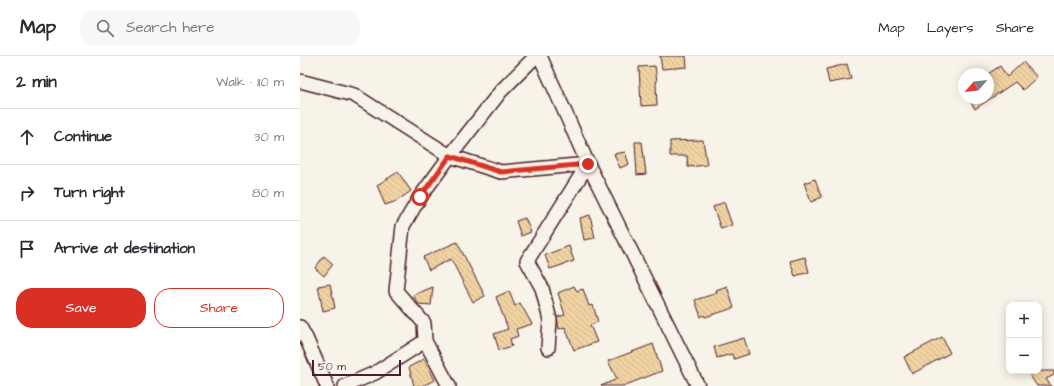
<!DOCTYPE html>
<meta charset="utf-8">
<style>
:root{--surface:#fff;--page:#f7f7f7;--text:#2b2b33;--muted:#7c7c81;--line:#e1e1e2;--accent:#d93025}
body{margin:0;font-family:"Architects Daughter",sans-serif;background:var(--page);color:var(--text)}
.controls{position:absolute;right:12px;bottom:12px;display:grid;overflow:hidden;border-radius:8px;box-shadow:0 2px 10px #0003}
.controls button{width:36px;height:36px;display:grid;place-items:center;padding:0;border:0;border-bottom:1px solid var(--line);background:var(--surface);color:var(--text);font:20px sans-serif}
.compass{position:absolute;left:658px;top:12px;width:36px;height:36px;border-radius:50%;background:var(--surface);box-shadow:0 2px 10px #0003;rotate:242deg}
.scale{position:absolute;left:12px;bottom:10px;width:89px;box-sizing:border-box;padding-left:4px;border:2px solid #4a1f2b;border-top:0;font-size:11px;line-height:14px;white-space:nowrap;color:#4a1f2b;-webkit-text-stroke:3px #f7f3e8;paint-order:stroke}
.stop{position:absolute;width:12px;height:12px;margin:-9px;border:3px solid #d93025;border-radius:50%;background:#fff}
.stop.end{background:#d93025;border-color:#fff;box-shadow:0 1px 4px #0008}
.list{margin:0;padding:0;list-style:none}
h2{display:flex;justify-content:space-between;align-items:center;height:52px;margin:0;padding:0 16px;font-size:17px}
h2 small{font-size:13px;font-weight:400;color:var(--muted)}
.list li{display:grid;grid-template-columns:26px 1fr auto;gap:12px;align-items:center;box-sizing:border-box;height:56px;padding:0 16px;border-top:1px solid var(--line)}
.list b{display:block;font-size:15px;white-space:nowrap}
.list em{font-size:13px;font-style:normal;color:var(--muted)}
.actions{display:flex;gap:8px;padding:12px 16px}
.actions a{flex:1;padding:9px 0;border:1px solid var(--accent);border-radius:16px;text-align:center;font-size:14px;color:var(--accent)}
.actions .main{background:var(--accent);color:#fff}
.icon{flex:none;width:22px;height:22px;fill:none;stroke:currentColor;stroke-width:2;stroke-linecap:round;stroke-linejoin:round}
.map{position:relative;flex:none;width:754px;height:330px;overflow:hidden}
header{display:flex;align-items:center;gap:24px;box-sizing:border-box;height:56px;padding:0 20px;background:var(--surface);border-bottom:1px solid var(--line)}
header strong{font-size:19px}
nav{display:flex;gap:22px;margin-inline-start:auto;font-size:14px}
.search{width:280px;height:36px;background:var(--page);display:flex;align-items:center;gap:10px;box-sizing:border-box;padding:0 14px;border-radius:16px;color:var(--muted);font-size:15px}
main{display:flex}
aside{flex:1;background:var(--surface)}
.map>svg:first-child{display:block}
.building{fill:url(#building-back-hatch);stroke:#4a1f2b}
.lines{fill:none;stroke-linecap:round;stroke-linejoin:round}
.street-casing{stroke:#4a1f2b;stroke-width:16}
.street{stroke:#f7f3e8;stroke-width:13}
.route{stroke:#d93025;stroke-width:5}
</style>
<header>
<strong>Map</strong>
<div class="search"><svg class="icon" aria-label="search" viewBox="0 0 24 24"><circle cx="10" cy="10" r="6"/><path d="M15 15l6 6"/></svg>Search here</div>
<nav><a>Map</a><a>Layers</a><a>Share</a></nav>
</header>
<main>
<aside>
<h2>2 min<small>Walk · 110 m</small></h2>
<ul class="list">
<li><svg class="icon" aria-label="ahead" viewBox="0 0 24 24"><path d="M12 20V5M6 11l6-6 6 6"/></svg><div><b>Continue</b></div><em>30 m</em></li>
<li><svg class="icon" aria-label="right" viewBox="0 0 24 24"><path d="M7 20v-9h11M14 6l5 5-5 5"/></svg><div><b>Turn right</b></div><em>80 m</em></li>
<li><svg class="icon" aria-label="arrive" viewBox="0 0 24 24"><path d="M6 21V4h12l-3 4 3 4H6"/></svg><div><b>Arrive at destination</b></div></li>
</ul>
<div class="actions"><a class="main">Save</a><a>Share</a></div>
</aside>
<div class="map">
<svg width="754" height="330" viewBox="0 0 754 330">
<defs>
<pattern id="building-back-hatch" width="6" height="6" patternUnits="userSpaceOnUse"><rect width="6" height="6" fill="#f1d3a3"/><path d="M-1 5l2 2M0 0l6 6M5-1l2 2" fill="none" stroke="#d0b58c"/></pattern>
</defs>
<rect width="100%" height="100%" fill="#f7f3e8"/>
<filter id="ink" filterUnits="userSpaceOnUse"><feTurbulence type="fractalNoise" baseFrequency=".025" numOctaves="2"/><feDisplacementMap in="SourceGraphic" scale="8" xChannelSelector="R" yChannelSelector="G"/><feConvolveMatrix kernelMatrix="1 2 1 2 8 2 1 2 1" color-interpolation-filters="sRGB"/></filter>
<g filter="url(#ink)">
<g class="building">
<path d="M360 0H386L387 11 362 13Z"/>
<path d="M723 6 737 21 723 34 715 26 675 53 668 42H688V18L700 10 707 21Z"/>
<path d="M547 8 551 23 529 27 526 13Z"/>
<path d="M355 10 357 26 356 27 357 49 341 50 339 11Z"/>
<path d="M403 84 407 109 388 111 387 100H370V85Z"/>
<path d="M335 86H342L346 118 337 119Z"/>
<path d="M325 96 329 108 320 112 314 98Z"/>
<path d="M98 116 111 135 97 145 85 149 77 129Z"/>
<path d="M515 123 522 141 511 146 504 127Z"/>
<path d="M424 146 432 169 421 173 413 151Z"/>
<path d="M290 159 295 182 284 184 280 162Z"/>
<path d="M225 162 231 176 221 180 216 165Z"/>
<path d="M157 186 185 240 173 246 151 203 129 214 123 201Z"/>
<path d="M269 190 274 205 250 213 245 199Z"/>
<path d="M24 200 33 208 24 220 15 212Z"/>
<path d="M505 201 509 216 495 220 490 205Z"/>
<path d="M30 228 35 252 23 255 18 230Z"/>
<path d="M274 230 277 235 283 233 289 250 293 249 298 266 290 269 297 286 274 294 265 271 259 273 257 261 265 259 258 237Z"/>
<path d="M427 230 434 252 405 261 404 259 401 261 395 244 417 237 416 234Z"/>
<path d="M133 231 131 249 118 248 113 239Z"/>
<path d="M209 235 215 250 220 247 232 268 216 273 218 280 210 283 212 290 199 294 194 278 208 273 196 241Z"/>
<path d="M642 281 650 297 612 318 604 301Z"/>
<path d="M444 282 449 298 434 303 432 298 417 302 414 291Z"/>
<path d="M353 288 362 315 323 330H301L317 323 308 305Z"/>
<path d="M124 303 135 324 122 330H114L109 311Z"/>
<path d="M727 315H754V319L746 323 751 330H737Z"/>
</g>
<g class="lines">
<defs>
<g id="street">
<path d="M240 0 288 108 398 330"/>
<path d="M0 25 54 39 150 100 201 116 288 108"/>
<path d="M0 271 6 282 27 330"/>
<path d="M125 285 149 330"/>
<path d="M248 292 250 264 242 232 227 205 288 108"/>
<path d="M45 330 75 317 125 285 124 267 96 235 103 170 120 141 150 100 201 35 236 0"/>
</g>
</defs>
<use href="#street" class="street-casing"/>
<use href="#street" class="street"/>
</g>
</g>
<g class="lines" filter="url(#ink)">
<path class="route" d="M120 141 150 100 201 116 288 108"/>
</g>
</svg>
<div class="controls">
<button>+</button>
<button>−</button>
</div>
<svg class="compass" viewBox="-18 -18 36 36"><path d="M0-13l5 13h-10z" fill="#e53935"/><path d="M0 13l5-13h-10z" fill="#7c7c81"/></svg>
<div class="scale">50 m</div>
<div class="stop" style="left:120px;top:141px"></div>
<div class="stop end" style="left:288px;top:108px"></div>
</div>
</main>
